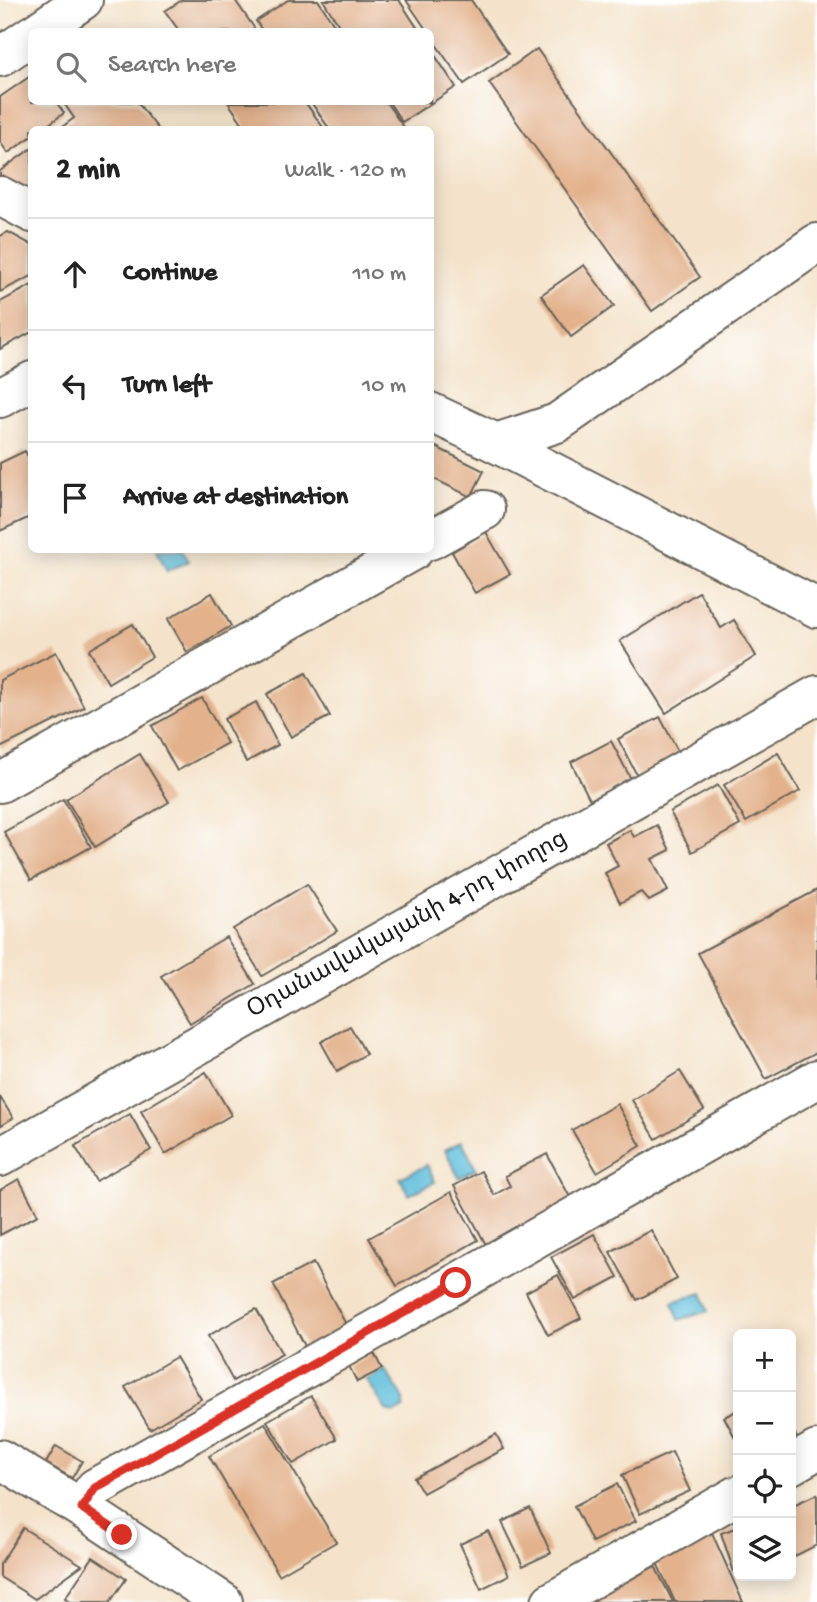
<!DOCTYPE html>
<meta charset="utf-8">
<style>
:root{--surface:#fff;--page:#f2f2f2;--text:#222;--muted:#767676;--line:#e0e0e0}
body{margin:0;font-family:"Gochi Hand","Noto Sans Armenian",sans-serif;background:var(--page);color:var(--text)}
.controls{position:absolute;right:21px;bottom:21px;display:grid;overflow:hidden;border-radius:10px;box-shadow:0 4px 18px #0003}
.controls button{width:63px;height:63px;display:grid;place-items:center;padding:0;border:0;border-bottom:2px solid var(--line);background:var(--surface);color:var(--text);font:35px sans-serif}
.stop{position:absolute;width:21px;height:21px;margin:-16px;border:5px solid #d93025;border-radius:50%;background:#fff}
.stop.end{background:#d93025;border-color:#fff;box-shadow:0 2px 7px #0008}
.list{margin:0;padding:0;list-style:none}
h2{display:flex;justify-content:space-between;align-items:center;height:91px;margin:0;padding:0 28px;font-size:30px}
h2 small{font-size:23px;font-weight:400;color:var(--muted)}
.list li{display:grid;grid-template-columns:46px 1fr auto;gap:21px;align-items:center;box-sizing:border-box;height:112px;padding:0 28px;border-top:2px solid var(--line)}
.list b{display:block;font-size:26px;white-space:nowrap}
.list em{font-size:23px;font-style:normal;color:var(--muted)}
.icon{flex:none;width:38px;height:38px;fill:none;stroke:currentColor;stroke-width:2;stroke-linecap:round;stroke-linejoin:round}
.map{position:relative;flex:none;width:817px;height:1602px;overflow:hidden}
.search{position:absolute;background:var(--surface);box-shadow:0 4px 18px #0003;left:28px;top:28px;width:406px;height:77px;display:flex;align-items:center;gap:18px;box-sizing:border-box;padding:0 24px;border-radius:10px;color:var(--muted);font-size:26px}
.panel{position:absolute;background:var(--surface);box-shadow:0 4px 18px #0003;left:28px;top:126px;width:406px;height:427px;border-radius:10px}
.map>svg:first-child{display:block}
.water{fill:#5abcd9;stroke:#3b6c7a;stroke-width:2}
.building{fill:#e3b28d}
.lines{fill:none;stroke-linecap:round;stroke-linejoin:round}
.minor-casing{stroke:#686259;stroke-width:42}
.minor{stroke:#fff;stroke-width:38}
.route{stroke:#d93025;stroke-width:9}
.labels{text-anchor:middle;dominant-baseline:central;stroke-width:5;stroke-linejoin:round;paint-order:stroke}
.street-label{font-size:24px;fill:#1c1c1c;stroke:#fff}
</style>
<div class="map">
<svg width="817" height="1602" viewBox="0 0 817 1602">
<rect width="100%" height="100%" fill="#fff"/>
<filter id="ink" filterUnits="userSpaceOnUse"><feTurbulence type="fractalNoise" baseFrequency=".0143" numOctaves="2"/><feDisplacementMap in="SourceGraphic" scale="14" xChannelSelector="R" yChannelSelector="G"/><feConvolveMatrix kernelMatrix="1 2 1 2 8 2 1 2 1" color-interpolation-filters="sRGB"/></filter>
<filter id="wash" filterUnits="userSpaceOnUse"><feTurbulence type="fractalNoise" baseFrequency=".00686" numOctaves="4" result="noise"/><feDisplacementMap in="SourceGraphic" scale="28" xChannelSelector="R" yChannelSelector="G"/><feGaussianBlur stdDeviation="1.57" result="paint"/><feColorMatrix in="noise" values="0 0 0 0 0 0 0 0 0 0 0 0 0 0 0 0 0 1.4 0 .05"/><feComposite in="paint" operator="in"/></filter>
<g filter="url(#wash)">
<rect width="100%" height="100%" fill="#f4e3ca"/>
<g class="water">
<path d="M157 550H183L189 561 167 571Z"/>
<path d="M462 1141 476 1169 459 1178 445 1150Z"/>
<path d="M427 1165 435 1182 409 1195 400 1178Z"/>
<path d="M702 1293 708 1311 679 1320 673 1302Z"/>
<path d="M385 1370 404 1399V1408L394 1413 386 1410 367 1380Z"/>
</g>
<g id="blocks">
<g class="building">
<path d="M182 0H235L257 32H180L165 11Z"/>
<path d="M288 0H318L339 32H263L256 21Z"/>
<path d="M323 0H399L420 32H343Z"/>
<path d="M406 0H471L508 54 464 84 430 36V32H428Z"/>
<path d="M430 48 456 87 402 122 389 102H430Z"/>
<path d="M537 49 700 277 652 311 489 83Z"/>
<path d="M32 75V102H56L64 113 41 130H32V136L8 153 0 142V97Z"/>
<path d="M63 102H137L159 130H58L74 118Z"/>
<path d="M228 102H305L325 130H247Z"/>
<path d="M311 102H386L404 128 330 130Z"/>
<path d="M32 148V202L0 186V171Z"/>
<path d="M8 232 32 245V276L0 292V236Z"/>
<path d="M584 265 614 306 571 337 541 295Z"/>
<path d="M32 285V332L0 349V302Z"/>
<path d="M434 446 484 471 471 497 430 477V454Z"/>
<path d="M25 451 32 464V516L0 531V463Z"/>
<path d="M486 532 510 574 475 593 452 552Z"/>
<path d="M699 592 721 628 734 620 756 656 666 713 620 641Z"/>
<path d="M212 593 231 626 187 652 168 619Z"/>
<path d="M133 624 152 657 108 683 89 650Z"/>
<path d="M56 652 84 707 0 748V680Z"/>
<path d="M306 673 330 716 291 737 267 694Z"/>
<path d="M202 698 227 743 177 771 152 726Z"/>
<path d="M256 702 278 745 246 762 224 719Z"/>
<path d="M660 717 682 759 640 781 618 739Z"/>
<path d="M611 741 631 779 590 800 571 762Z"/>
<path d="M778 753 800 791 746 822 724 785Z"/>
<path d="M140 754 169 802 95 847 66 799Z"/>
<path d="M718 785 740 825 692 852 670 812Z"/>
<path d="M63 799 91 847 31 880 4 832Z"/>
<path d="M657 825 670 850 652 859 668 891 649 901 641 892 620 903 605 873 618 866 606 843 630 830 634 837Z"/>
<path d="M307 884 337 931 262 976 233 929Z"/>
<path d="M817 890V1052L766 1079 698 953Z"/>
<path d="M226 937 255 984 190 1023 161 976Z"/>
<path d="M350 1026 366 1054 337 1071 321 1042Z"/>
<path d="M680 1071 704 1110 656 1139 632 1100Z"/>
<path d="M206 1072 231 1115 165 1154 141 1111Z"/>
<path d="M0 1097 13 1118 0 1126Z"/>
<path d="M617 1104 641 1146 597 1172 572 1130Z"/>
<path d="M130 1114 151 1150 96 1181 75 1146Z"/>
<path d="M547 1154 572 1201 490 1252 454 1186 481 1171 494 1195 510 1186 505 1176Z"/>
<path d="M19 1179 38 1215 0 1235V1190Z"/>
<path d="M451 1192 478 1240 397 1286 369 1238Z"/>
<path d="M651 1230 677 1279 637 1300 610 1252Z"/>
<path d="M594 1234 618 1277 575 1300 551 1257Z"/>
<path d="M313 1263 349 1330 308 1352 273 1284Z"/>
<path d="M558 1275 581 1318 548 1335 526 1292Z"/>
<path d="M256 1309 282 1354 233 1381 208 1336Z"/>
<path d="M374 1353 382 1369 357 1382 349 1366Z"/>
<path d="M176 1357 201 1399 150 1429 125 1387Z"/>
<path d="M311 1396 337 1439 293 1464 267 1421Z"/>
<path d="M738 1410V1443L724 1417Z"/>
<path d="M265 1423 336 1542 279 1575 209 1456Z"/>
<path d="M791 1426 797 1438 791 1442Z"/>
<path d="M496 1434 504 1449 423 1493 414 1478Z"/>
<path d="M56 1446 82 1461 72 1478 46 1463Z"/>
<path d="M672 1452 690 1491 640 1514 622 1475Z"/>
<path d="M617 1484 636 1521 592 1542 574 1506Z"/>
<path d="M817 1494V1545L791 1558V1506Z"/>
<path d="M530 1508 551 1553 523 1566 502 1522Z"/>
<path d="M738 1527V1574L735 1575 721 1533Z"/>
<path d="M23 1528 82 1565 35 1599 0 1577V1564Z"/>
<path d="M488 1531 509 1575 481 1589 460 1544Z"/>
<path d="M711 1531 743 1602H675L657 1563Z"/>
<path d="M93 1557 126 1579 110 1602H71L65 1598Z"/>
<path d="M655 1566 673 1602H589Z"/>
</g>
</g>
</g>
<g filter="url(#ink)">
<use href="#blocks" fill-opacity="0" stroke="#686259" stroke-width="2"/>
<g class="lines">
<defs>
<g id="minor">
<path d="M37 32 83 0"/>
<path d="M0 57 32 35"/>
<path d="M0 196 32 213"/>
<path d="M0 398 32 381"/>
<path d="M430 412 496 443 817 608"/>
<path d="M496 443 557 423 817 243"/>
<path d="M430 540 485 510"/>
<path d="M0 783 414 550"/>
<path d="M0 1157 817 695"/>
<path d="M0 1459 81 1508 223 1602"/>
<path d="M791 1465 817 1450"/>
<path d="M81 1508 95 1488 817 1079"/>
<path d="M551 1602 738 1495"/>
</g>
</defs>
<use href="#minor" class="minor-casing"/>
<use href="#minor" class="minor"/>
</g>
</g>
<g class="lines" filter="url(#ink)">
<path class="route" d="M122 1535 82 1508 95 1488 456 1283"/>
</g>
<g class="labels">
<g class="street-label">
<text transform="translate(408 926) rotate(-29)">Օդանավակայանի 4-րդ փողոց</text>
</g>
</g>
</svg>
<div class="controls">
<button>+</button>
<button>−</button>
<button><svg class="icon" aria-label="locate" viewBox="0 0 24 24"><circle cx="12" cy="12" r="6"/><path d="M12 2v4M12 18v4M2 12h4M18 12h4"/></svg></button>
<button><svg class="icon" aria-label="layers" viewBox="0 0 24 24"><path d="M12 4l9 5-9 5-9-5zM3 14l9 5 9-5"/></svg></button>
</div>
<div class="stop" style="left:456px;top:1283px"></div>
<div class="stop end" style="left:122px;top:1535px"></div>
<div class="search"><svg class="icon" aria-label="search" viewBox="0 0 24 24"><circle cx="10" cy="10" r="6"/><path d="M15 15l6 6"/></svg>Search here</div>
<section class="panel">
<h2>2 min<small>Walk · 120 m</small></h2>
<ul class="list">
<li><svg class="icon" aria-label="ahead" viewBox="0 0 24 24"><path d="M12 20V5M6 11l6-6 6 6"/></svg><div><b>Continue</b></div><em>110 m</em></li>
<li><svg class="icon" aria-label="left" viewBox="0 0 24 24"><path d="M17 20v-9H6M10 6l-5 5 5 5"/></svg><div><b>Turn left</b></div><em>10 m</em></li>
<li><svg class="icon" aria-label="arrive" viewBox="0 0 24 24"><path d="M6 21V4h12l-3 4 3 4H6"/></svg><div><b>Arrive at destination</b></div></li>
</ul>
</section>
</div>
